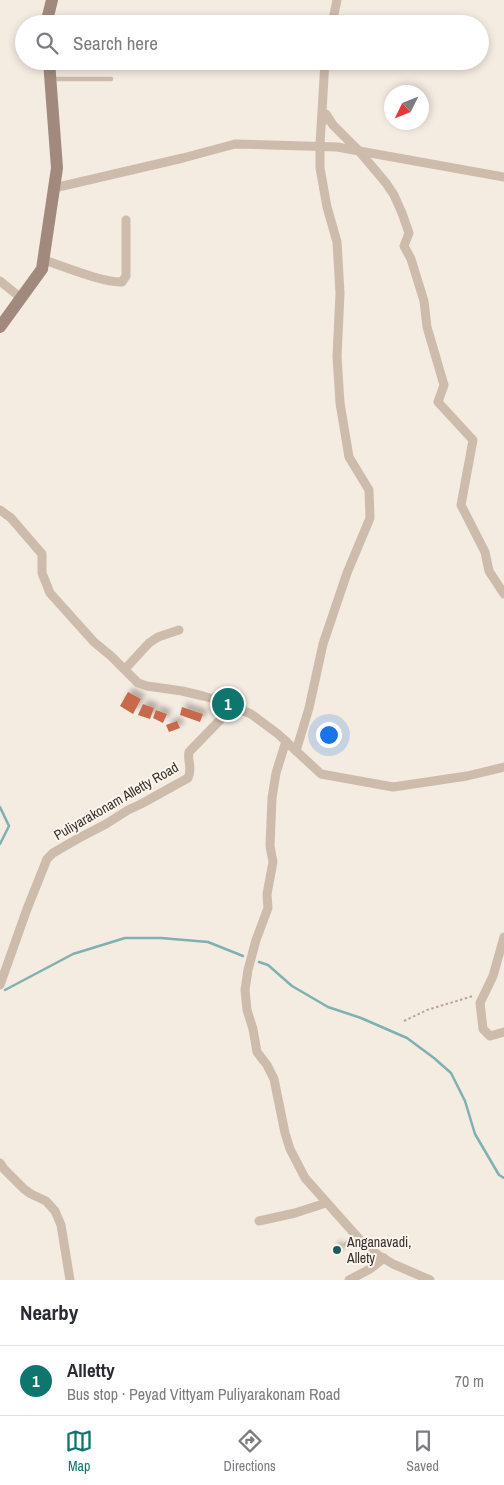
<!DOCTYPE html>
<meta charset="utf-8">
<style>
:root{--surface:#fff;--page:#f2f2f3;--text:#2b2b33;--muted:#7c7c81;--line:#e1e1e2;--accent:#0f766e}
body{margin:0;font-family:"Archivo Narrow",sans-serif;background:var(--page);color:var(--text)}
.compass{position:absolute;left:384px;top:85px;width:45px;height:45px;border-radius:50%;background:var(--surface);box-shadow:0 2px 8px #0003;rotate:227deg}
.you{position:absolute;left:328px;top:734px;width:18px;height:18px;margin:-12px;border:4px solid #fff;border-radius:50%;background:#1a73e8;box-shadow:0 0 0 8px #1a73e833}
.badge{display:grid;place-items:center;width:32px;height:32px;border-radius:50%;background:var(--accent);color:#fff;font-size:16px;font-weight:700}
.pin{position:absolute;translate:-50% -50%;border:2px solid #fff;box-shadow:0 1px 5px #0006}
.list{margin:0;padding:0;list-style:none}
h2{display:flex;justify-content:space-between;align-items:center;height:65px;margin:0;padding:0 20px;font-size:21px}
h2 small{font-size:16px;font-weight:400;color:var(--muted)}
.list li{display:grid;grid-template-columns:32px 1fr auto;gap:15px;align-items:center;box-sizing:border-box;height:70px;padding:0 20px;border-top:1px solid var(--line)}
.list b{display:block;font-size:19px;white-space:nowrap}
.list p{margin:0;font-size:16px;white-space:nowrap;color:var(--muted)}
.list em{font-size:16px;font-style:normal;color:var(--muted)}
.icon{flex:none;width:28px;height:28px;fill:none;stroke:currentColor;stroke-width:2;stroke-linecap:round;stroke-linejoin:round}
.map{position:relative;flex:none;width:504px;height:1280px;overflow:hidden}
.search{position:absolute;background:var(--surface);box-shadow:0 2px 8px #0003;left:15px;right:15px;top:15px;height:55px;display:flex;align-items:center;gap:12px;box-sizing:border-box;padding:0 18px;border-radius:28px;color:var(--muted);font-size:19px}
.sheet{height:135px;background:var(--surface)}
nav{display:flex;justify-content:space-around;align-items:center;box-sizing:border-box;height:70px;border-top:1px solid var(--line);background:var(--surface);font-size:14px;color:var(--muted)}
nav a{display:grid;justify-items:center;gap:2px}
nav .on{color:var(--accent)}
.map>svg:first-child{display:block}
.lines{fill:none;stroke-linecap:round;stroke-linejoin:round}
.stream{stroke:#7fb0b2;stroke-width:2.5}
.building{fill:#c8694b;filter:url(#shadow)}
.path{stroke:#b9a596;stroke-width:2;stroke-dasharray:2.5 2.5;stroke-linecap:butt}
.service{stroke:#cdbbac;stroke-width:4.5}
.minor{stroke:#cdbbac;stroke-width:9}
.secondary{stroke:#a18a7d;stroke-width:12}
.poi-dot{fill:#1f5a5e;stroke:#fbf5ee;stroke-width:2}
.labels{text-anchor:middle;dominant-baseline:central;stroke-width:4;stroke-linejoin:round;paint-order:stroke}
.street-label{font-size:14px;fill:#3b302b;stroke:#fbf5ee}
.poi-label{font-size:14px;fill:#3b302b;stroke:#fbf5ee;text-anchor:start}
</style>
<div class="map">
<svg width="504" height="1280" viewBox="0 0 504 1280">
<defs>
<filter id="shadow"><feDropShadow dx="4.5" dy="-4.5" stdDeviation="2.5" flood-color="#0004"/></filter>
</defs>
<rect width="100%" height="100%" fill="#f4ebe1"/>
<g class="lines">
<g class="stream">
<path d="M0 807 9 826 0 844"/>
<path d="M259 962 268 965 292 986 328 1007 361 1018 407 1038 434 1058 451 1073 465 1101 475 1134 499 1175 504 1178"/>
<path d="M5 990 73 954 125 938H161L208 942 243 956"/>
</g>
</g>
<g class="building">
<path d="M24 40V59L18 55Z"/>
<path d="M128 692 141 699 133 714 120 706Z"/>
<path d="M143 704 154 708 150 719 138 715Z"/>
<path d="M182 707 203 714 200 722 180 715Z"/>
<path d="M156 710 167 714 163 723 153 718Z"/>
<path d="M177 721 180 728 169 732 166 725Z"/>
<path d="M337 1245 341 1251 337 1255 332 1249Z"/>
</g>
<g class="lines">
<path class="path" d="M404 1021 427 1010 473 996"/>
<g class="service">
<path d="M52 79H111"/>
<path d="M345 1245 356 1235"/>
</g>
<g class="minor">
<path d="M332 24 337 0"/>
<path d="M325 120 326 114 333 125 359 151 386 183 394 195 402 213 409 233 404 246 411 259 424 301 427 327 444 385 438 402 473 440 461 505 485 552 489 571 504 594"/>
<path d="M54 188 183 158 235 144 337 147 504 177"/>
<path d="M44 260C63 266 103 283 122 282L126 276V220"/>
<path d="M0 281 21 298"/>
<path d="M0 510 11 518 42 554V573L50 593 94 642 111 656 138 683 147 686 182 691 203 696 218 700 251 714 278 734 321 774 393 787 467 776 504 767"/>
<path d="M125 669 149 643 158 637 179 630"/>
<path d="M286 741 276 773 272 798 270 846 273 862 267 894 268 908 256 940 248 970 245 990 247 1010 253 1029 257 1052 267 1065 274 1079 285 1133 290 1149 305 1178 361 1241 378 1255 393 1264 430 1280"/>
<path d="M296 751 309 708 323 644 347 573 370 518 369 490 349 457 340 403 337 357 340 293 337 242 327 207 320 168V144L325 61"/>
<path d="M504 937 493 976 480 1003 483 1029 490 1036 504 1032"/>
<path d="M0 985 27 909 47 859 53 853 79 838 106 824 128 810 141 804 188 778C193 768 187 762 189 752L221 719 228 704"/>
<path d="M0 1163 4 1169 24 1189 31 1194 46 1201 55 1211 61 1225 70 1280"/>
<path d="M259 1221 295 1213 326 1203"/>
<path d="M349 1280 370 1269 384 1258"/>
</g>
<g class="secondary">
<path d="M46 24 52 0"/>
<path d="M0 327 42 269 57 168 49 61"/>
</g>
</g>
<circle class="poi-dot" cx="337" cy="1250" r="5"/>
<g class="labels">
<g class="street-label">
<text transform="translate(116 801) rotate(-30)">Puliyarakonam Alletty Road</text>
</g>
<g class="poi-label">
<text x="347" y="1242">Anganavadi,<tspan x="347" dy="16">Allety</tspan></text>
</g>
</g>
</svg>
<svg class="compass" viewBox="-18 -18 36 36"><path d="M0-13l5 13h-10z" fill="#e53935"/><path d="M0 13l5-13h-10z" fill="#7c7c81"/></svg>
<div class="you"></div>
<div class="pin badge" style="left:228px;top:704px">1</div>
<div class="search"><svg class="icon" aria-label="search" viewBox="0 0 24 24"><circle cx="10" cy="10" r="6"/><path d="M15 15l6 6"/></svg>Search here</div>
</div>
<section class="sheet">
<h2>Nearby<small></small></h2>
<ul class="list">
<li><span class="badge">1</span><div><b>Alletty</b><p>Bus stop · Peyad Vittyam Puliyarakonam Road</p></div><em>70 m</em></li>
</ul>
</section>
<nav>
<a class="on"><svg class="icon" aria-label="map" viewBox="0 0 24 24"><path d="M3 6l6-2 6 2 6-2v14l-6 2-6-2-6 2zM9 4v14M15 6v14"/></svg>Map</a>
<a><svg class="icon" aria-label="directions" viewBox="0 0 24 24"><path d="M12 3l9 9-9 9-9-9zM9 14v-3h6M13 9l2 2-2 2"/></svg>Directions</a>
<a><svg class="icon" aria-label="saved" viewBox="0 0 24 24"><path d="M7 4h10v16l-5-4-5 4z"/></svg>Saved</a>
</nav>
